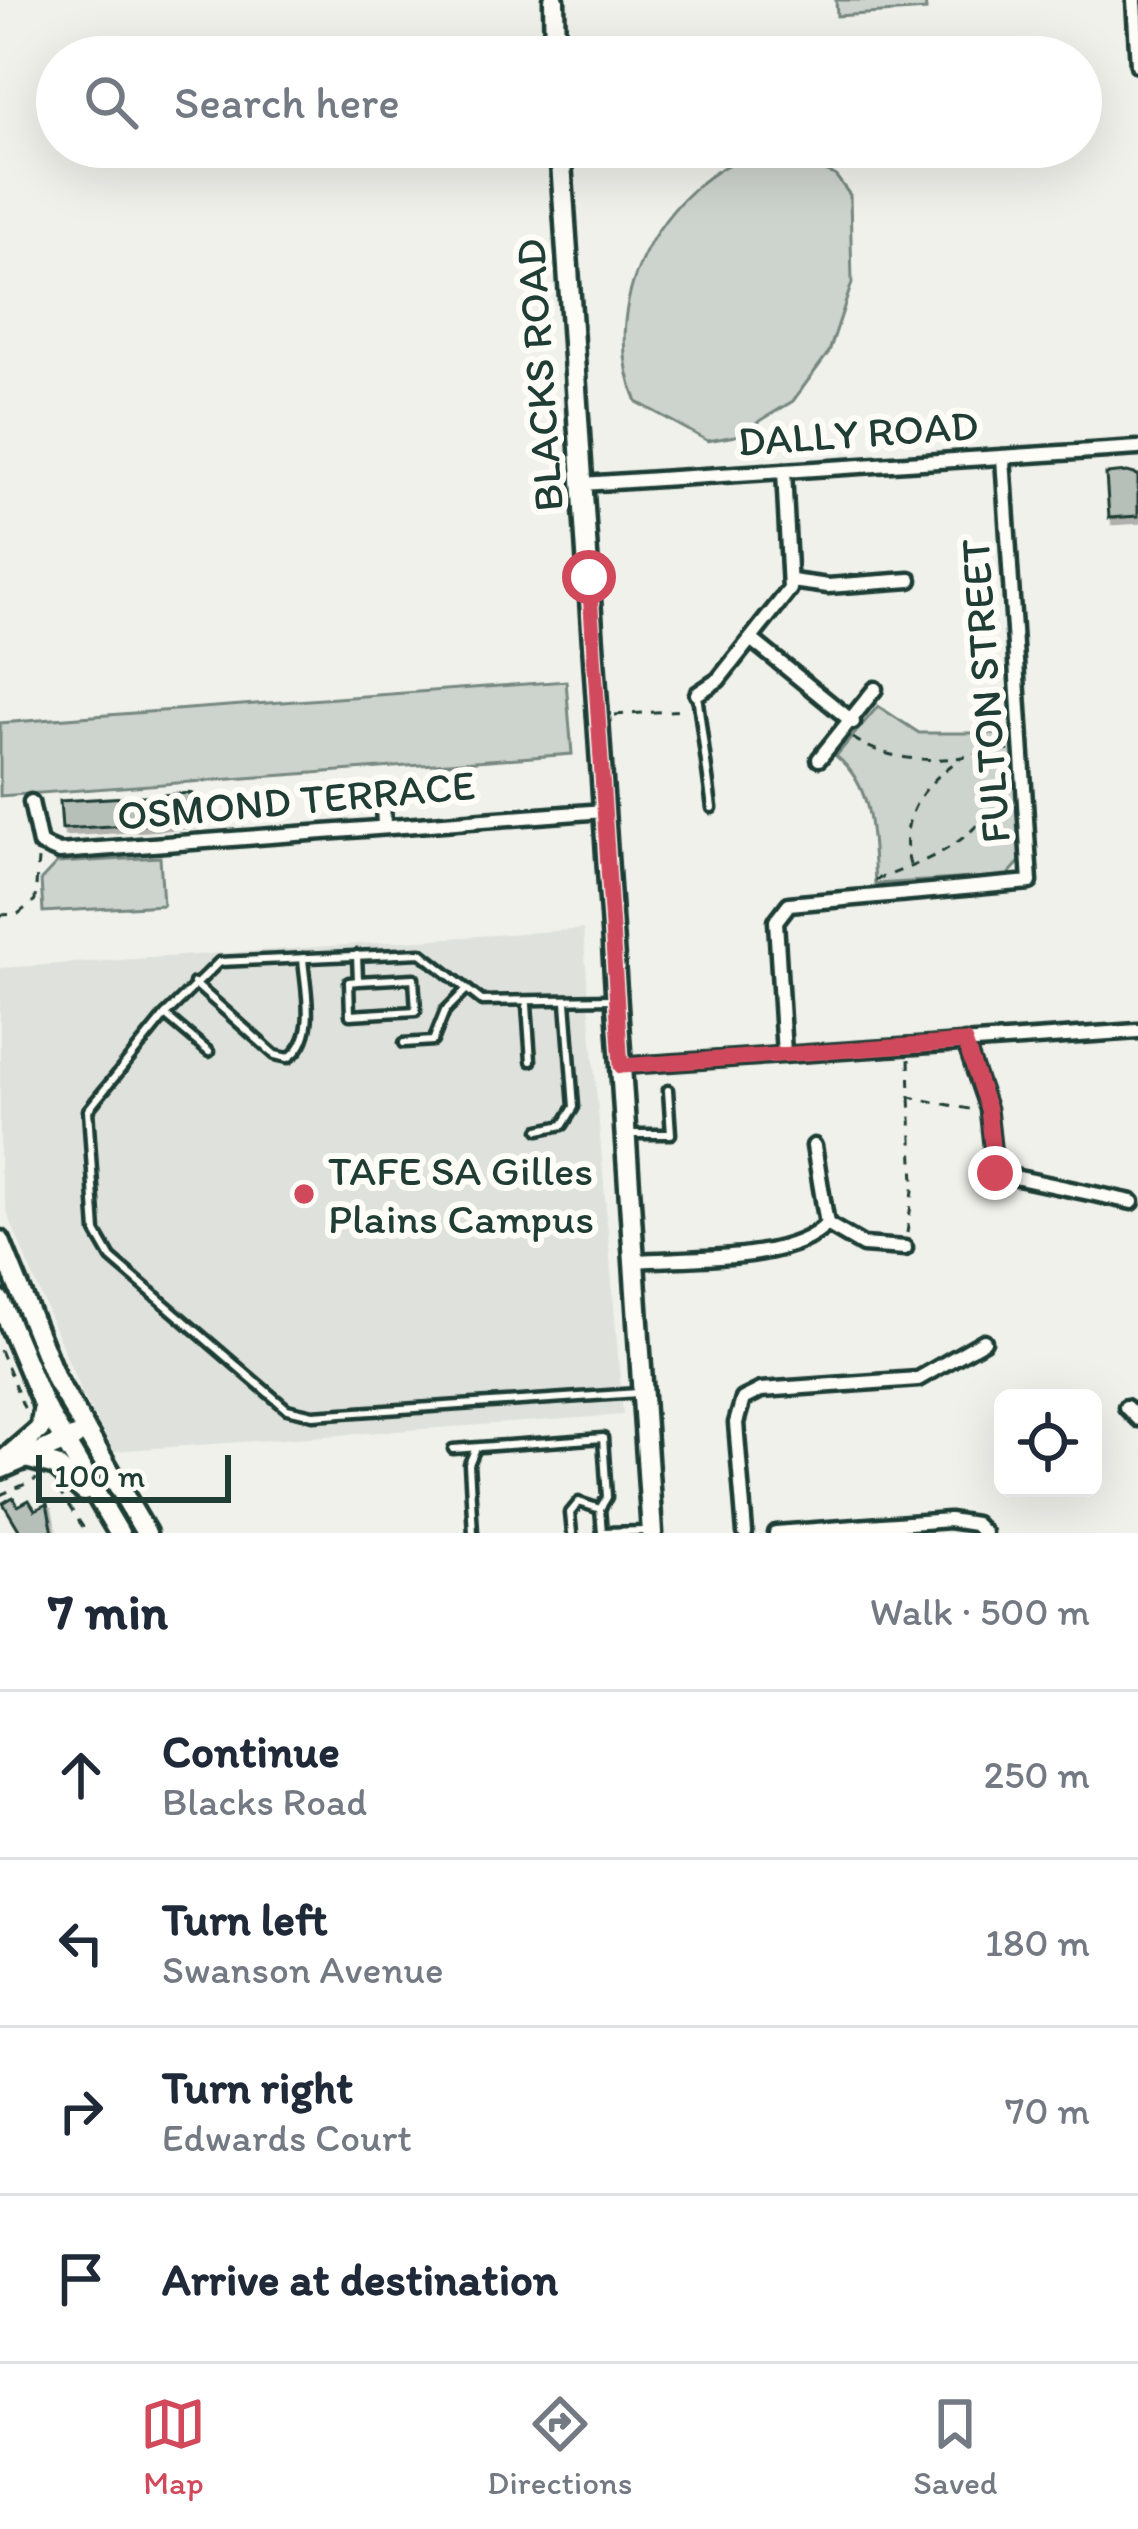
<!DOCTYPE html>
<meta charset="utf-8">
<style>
:root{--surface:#fff;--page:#f2f2f3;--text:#1f2937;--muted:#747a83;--line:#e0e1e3;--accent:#d1495b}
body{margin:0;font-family:Itim,sans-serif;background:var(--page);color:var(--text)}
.controls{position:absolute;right:36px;bottom:36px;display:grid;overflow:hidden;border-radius:18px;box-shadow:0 12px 48px #0002}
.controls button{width:108px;height:108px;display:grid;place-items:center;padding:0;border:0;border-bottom:3px solid var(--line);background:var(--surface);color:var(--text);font:60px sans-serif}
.scale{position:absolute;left:36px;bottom:30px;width:195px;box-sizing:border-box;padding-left:12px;border:6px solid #1f3d34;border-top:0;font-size:33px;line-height:42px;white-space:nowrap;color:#1f3d34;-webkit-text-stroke:9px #fdfcf7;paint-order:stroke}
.stop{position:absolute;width:36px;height:36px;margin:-27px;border:9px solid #d1495b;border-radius:50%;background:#fff}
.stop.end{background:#d1495b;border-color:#fff;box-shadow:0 3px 12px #0008}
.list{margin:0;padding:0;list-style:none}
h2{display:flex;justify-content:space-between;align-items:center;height:156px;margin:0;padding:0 48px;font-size:51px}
h2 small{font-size:39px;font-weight:400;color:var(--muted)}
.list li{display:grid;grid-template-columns:78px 1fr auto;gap:36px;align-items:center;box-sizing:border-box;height:168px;padding:0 48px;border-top:3px solid var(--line)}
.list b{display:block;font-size:45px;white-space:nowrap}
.list p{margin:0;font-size:39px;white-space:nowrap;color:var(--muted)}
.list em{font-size:39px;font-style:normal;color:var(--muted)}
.icon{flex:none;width:66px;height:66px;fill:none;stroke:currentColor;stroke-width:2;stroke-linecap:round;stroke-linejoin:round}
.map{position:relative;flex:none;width:1138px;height:1533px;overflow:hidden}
.search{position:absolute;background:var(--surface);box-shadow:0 12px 48px #0002;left:36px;right:36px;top:36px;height:132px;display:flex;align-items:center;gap:30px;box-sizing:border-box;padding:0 42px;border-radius:66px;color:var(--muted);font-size:45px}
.sheet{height:828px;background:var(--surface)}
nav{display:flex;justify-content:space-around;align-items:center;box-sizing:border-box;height:168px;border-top:3px solid var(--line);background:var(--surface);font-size:33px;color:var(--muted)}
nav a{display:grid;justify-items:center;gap:6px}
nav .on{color:var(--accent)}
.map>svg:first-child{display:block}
.built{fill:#dfe2dc}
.green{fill:#cdd3cd;stroke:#768880;stroke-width:3}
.building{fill:#b6bfb8;stroke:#1f3d34;stroke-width:3;filter:url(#shadow)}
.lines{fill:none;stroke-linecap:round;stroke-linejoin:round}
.lane-casing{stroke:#1f3d34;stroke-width:15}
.street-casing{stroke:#1f3d34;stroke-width:21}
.secondary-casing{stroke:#1f3d34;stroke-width:27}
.path{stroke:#1f3d34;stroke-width:3;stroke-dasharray:9 9;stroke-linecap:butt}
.lane{stroke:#fdfcf7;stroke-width:6}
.street{stroke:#fdfcf7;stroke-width:12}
.secondary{stroke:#fdfcf7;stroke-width:18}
.route{stroke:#d1495b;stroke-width:15}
.poi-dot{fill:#d1495b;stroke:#fdfcf7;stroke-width:4.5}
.labels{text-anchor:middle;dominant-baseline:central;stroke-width:12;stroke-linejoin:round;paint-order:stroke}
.street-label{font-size:42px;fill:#1f3d34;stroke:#fdfcf7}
.poi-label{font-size:42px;fill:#1f3d34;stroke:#fdfcf7;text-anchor:start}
</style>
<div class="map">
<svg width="1138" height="1533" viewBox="0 0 1138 1533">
<defs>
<filter id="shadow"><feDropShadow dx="3.5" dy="6" stdDeviation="0" flood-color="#0004"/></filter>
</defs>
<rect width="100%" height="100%" fill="#f0f1eb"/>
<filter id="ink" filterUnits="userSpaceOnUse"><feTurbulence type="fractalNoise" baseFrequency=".00833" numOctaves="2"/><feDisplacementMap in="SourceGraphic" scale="24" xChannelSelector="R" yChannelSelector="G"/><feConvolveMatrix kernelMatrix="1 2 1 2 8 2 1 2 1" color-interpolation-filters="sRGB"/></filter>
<g filter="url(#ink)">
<path class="built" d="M583 929 623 1415 114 1451 81 1392 8 1216 0 1171V968Z"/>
<g class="green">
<path d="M836 0H925L926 10 837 16Z"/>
<path d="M770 148 835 175 850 195 852 283 829 352 793 401 735 436 708 441 637 402C593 300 668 173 770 148Z"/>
<path d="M566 681 572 754 0 796V723Z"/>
<path d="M878 706 919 733H1014L1023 858 1007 876 875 884C872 838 875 788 836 756Z"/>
<path d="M160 857 163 905 43 912 41 880 57 863Z"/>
</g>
<g class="building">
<path d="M1127 472 1138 475V516L1109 518 1106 474Z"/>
<path d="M192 793 193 821 62 829 60 801Z"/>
<path d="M13 1497 18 1506 29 1500 35 1510 47 1504 53 1533H21L3 1503Z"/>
</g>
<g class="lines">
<defs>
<g id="lane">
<path d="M697 694 712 808"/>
<path d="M357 955 358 981 349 982 350 1015 416 1011 414 978 358 981"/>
<path d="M194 983 275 1055 288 1058C319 1039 305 989 303 958"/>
<path d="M613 999 482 1001 421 953 219 962 165 1015 88 1110 96 1232 111 1258 287 1409 313 1415 638 1393"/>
<path d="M527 1005 531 1061"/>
<path d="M165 1015 209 1052"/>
<path d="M404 1043 433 1041 445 1011 466 990"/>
<path d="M539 1130 563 1125 574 1107 566 1002"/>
<path d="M629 1134H671L668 1090"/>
<path d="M453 1449 603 1438 607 1497 600 1509"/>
<path d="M602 1532 646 1531"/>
<path d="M473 1533 469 1464 475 1450"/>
<path d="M572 1533 570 1513 579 1502 600 1509 602 1533"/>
</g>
<g id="street">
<path d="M1134 0 1138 65"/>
<path d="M582 484 1138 448"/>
<path d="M792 581 828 586 910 580"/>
<path d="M752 640 853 722"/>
<path d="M697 694 718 680 790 589 784 471"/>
<path d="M819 759 875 689"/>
<path d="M382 790 384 824"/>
<path d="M31 802 40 844 59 852 604 811"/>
<path d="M965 1042 988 1109 995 1173 1132 1202"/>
<path d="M784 1054 776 921 789 904 1030 882 1003 457"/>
<path d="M621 1066 1138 1031"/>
<path d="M827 1224 863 1245 905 1248"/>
<path d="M636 1261C688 1257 791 1263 827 1224L814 1146"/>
<path d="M1126 1407 1138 1419"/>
<path d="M745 1533 736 1423 743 1399 761 1390 918 1379 984 1341"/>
<path d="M776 1533 949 1520 975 1524 984 1533"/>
</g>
<g id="secondary">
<path d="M554 0 555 57"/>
<path d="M560 147 652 1533"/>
<path d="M0 1241 56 1380 146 1533"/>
<path d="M0 1301 44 1406 119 1533"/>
<path d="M26 1458 56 1466 84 1491"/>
<path d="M4 1460 40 1429 44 1406"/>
<path d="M0 1469 75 1437"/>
</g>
</defs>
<use href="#lane" class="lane-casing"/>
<use href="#street" class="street-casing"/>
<use href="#secondary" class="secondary-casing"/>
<g class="path">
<path d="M615 715 683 710"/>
<path d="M853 738C897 768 959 762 1006 747"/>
<path d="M910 865C897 819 922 785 960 759"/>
<path d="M875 880C945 855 1000 832 1008 750"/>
<path d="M0 915 18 914 35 900 38 859"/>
<path d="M909 1059 910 1097 974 1110"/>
<path d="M907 1233 914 1183 910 1097"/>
<path d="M0 1350 27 1415"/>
<path d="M58 1490 87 1533"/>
<path d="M0 1495 37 1479"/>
</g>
<use href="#lane" class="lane"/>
<use href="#street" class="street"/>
<use href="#secondary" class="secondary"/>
</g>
</g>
<g class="lines" filter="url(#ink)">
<path class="route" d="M589 577 621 1066 965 1042 988 1109 995 1173"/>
</g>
<circle class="poi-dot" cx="304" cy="1194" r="12"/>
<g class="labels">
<g class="street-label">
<text transform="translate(539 375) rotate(-94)">BLACKS ROAD</text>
<text transform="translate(858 433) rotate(-4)">DALLY ROAD</text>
<text transform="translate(985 691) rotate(-94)">FULTON STREET</text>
<text transform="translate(296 800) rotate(-5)">OSMOND TERRACE</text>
</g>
<g class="poi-label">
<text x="328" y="1170">TAFE SA Gilles<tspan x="328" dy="48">Plains Campus</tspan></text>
</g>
</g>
</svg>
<div class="controls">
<button><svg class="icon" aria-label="locate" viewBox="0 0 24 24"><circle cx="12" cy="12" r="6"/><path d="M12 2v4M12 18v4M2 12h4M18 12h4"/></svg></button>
</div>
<div class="scale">100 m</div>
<div class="stop" style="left:589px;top:577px"></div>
<div class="stop end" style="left:995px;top:1173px"></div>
<div class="search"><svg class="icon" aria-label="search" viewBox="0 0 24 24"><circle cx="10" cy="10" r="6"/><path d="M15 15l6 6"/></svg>Search here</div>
</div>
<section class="sheet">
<h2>7 min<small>Walk · 500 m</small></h2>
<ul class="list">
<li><svg class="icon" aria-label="ahead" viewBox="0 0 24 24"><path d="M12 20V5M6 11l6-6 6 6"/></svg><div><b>Continue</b><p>Blacks Road</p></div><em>250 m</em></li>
<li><svg class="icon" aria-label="left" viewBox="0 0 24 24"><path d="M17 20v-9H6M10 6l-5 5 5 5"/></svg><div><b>Turn left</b><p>Swanson Avenue</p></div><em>180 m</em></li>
<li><svg class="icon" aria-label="right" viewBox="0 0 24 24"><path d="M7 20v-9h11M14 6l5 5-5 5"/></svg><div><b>Turn right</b><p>Edwards Court</p></div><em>70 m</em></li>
<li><svg class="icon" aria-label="arrive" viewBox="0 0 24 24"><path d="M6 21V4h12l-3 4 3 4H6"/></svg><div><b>Arrive at destination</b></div></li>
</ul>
</section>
<nav>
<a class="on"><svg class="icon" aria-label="map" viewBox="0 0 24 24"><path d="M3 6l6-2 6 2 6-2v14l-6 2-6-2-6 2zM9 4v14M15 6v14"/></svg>Map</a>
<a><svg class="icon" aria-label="directions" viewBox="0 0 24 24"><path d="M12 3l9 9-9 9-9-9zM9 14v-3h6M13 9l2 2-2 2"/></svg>Directions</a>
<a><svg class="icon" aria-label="saved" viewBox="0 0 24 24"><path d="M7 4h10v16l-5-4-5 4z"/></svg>Saved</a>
</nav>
